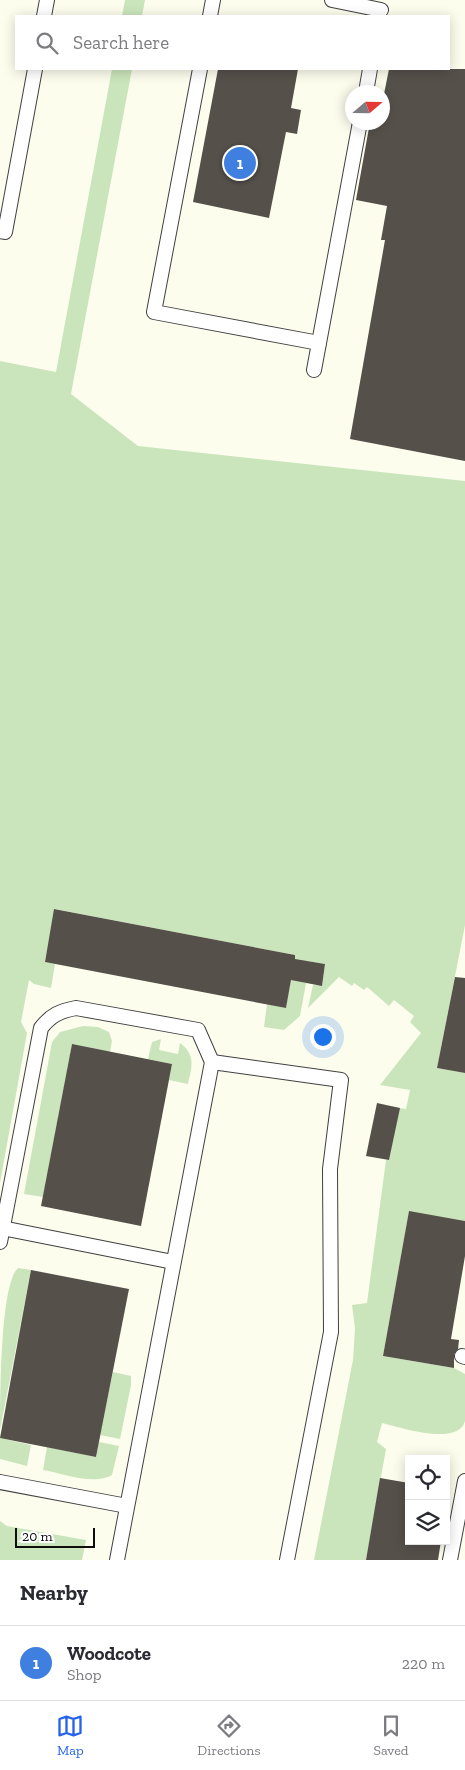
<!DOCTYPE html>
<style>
:root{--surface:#fff;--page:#f7f7f7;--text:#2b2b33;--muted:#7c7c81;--line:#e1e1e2;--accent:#2563eb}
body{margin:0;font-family:"Zilla Slab",serif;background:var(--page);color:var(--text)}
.controls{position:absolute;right:15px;bottom:15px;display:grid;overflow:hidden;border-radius:0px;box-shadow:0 2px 12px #0003}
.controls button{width:45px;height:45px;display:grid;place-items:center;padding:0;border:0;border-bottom:1px solid var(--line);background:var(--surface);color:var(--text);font:25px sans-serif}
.compass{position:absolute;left:345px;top:85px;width:45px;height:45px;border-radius:50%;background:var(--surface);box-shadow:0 2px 12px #0003;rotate:70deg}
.scale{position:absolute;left:15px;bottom:12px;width:80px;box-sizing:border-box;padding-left:5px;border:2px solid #0d0d0d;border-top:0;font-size:14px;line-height:18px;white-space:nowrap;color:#0d0d0d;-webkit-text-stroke:4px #fff;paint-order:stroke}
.you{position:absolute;left:322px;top:1036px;width:18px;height:18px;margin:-12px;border:4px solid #fff;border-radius:50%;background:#1a73e8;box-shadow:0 0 0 8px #1a73e833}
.badge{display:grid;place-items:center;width:32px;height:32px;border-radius:50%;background:var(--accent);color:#fff;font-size:16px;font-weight:700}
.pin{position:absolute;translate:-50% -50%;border:2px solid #fff;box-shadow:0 1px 5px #0006}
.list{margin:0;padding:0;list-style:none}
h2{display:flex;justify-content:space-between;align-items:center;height:65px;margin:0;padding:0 20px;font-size:21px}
h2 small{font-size:16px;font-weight:400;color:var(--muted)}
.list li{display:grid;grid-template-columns:32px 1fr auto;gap:15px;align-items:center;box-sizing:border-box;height:75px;padding:0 20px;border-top:1px solid var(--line)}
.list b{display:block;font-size:19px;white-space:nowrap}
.list p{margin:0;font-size:16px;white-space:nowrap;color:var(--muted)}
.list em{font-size:16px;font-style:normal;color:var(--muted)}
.icon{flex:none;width:28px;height:28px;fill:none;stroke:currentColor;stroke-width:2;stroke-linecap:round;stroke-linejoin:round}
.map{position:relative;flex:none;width:465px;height:1560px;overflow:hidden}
.search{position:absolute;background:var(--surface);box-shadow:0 2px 12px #0003;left:15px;right:15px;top:15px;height:55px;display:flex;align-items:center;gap:12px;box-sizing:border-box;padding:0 18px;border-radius:0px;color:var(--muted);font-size:19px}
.sheet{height:140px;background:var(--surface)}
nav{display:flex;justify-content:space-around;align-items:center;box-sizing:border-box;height:70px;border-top:1px solid var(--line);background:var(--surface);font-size:14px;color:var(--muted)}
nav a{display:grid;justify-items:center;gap:2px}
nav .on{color:var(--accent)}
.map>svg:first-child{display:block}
.green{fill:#cae5bb}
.building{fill:#55504a}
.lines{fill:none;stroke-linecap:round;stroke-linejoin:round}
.lane-casing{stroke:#404040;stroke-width:16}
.lane{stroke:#fff;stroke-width:14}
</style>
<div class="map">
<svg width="465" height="1560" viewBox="0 0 465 1560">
<rect width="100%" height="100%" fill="#fdfdee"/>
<g class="green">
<path d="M125 0H145L142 16H122Z"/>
<path d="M112 69H132L71 394 138 446 465 481V925L437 1068 465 1073V1221L409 1212 383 1356 454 1368 465 1374C465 1387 465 1410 465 1421 458 1447 399 1427 382 1423L377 1442 386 1449 366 1560H314L353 1360 355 1328 352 1305 367 1303 386 1160H389L399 1108 406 1109 410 1090 380 1085 421 1033 410 1022 414 1016 394 1000 389 1006 367 987 364 990 354 983 352 986 339 977 308 1008 313 985H322L325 964 306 961 302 982 306 983 300 1016 284 1030 264 1027 267 1004 286 1008 295 955 55 909 45 962 55 964 51 988 34 984 29 980 21 1022 27 1033 0 1183V361L56 372Z"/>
<path d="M83 1026 98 1027 109 1032 112 1041 110 1052 72 1045 43 1197 24 1194 52 1042 60 1032Z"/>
<path d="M161 1039 159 1050 178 1054 180 1043C196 1055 192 1067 188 1084L169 1080 172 1064 148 1059 152 1042Z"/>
<path d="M18 1268 31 1270 0 1430C0 1399 0 1284 18 1268Z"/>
<path d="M113 1372 131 1376V1385L120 1439 100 1435Z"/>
<path d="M0 1438 31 1445 27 1466 0 1459Z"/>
<path d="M99 1442 119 1446 112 1475C94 1486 62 1473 43 1470L47 1447 96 1457Z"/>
<path d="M0 1521 7 1526 86 1540 82 1560H0Z"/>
</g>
<g class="building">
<path d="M218 69H298L291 108 301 110 297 134 286 132 269 218 193 202Z"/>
<path d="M389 69H465V461L350 439 385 240H381L387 206 356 200 370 122H382V104Z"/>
<path d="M54 909 295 955V959L325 964 322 986 291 980 286 1008 45 962Z"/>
<path d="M455 977 465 978V1073L437 1068Z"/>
<path d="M72 1044 172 1064 141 1226 41 1206Z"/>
<path d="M377 1103 400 1108 389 1160 366 1156Z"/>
<path d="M409 1211 465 1221V1256L451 1339 459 1340 458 1349 454 1354V1368L383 1356Z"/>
<path d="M31 1270 129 1289 96 1457 0 1438Z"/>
<path d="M380 1478 409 1483V1541H441L438 1560H366Z"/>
</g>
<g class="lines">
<defs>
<g id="lane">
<path d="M332 0 381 10"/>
<path d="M44 16 47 0"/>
<path d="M210 16 213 0"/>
<path d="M200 69 154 312 319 343"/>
<path d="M366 92 370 69"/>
<path d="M0 231 5 232 35 69"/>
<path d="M314 370 360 122"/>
<path d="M212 1062 341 1080 330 1169 331 1332 287 1560"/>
<path d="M2 1228 173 1262"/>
<path d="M0 1242 41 1028C51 1015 60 1011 76 1008L198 1030 212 1062 117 1560"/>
<path d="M462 1356 465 1357"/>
<path d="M0 1482 127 1506"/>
<path d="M450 1560 465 1481"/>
</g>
</defs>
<use href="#lane" class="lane-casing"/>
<use href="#lane" class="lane"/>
</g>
</svg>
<div class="controls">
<button><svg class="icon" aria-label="locate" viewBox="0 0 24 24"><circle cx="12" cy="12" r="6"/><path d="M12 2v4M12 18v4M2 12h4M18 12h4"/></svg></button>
<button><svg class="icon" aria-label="layers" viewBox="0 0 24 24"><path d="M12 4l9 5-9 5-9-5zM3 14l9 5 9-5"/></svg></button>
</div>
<svg class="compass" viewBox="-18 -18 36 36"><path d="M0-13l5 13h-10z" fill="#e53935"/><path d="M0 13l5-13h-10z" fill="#7c7c81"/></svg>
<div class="scale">20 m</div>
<div class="you"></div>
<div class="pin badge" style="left:240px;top:163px;background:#3f7fe0">1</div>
<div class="search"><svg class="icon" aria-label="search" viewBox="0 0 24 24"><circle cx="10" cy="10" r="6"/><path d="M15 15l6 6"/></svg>Search here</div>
</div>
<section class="sheet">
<h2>Nearby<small></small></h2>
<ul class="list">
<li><span class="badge" style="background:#3f7fe0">1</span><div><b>Woodcote</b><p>Shop</p></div><em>220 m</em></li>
</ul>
</section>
<nav>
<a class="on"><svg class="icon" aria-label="map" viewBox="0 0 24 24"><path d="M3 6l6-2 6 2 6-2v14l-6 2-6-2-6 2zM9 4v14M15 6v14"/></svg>Map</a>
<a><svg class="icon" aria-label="directions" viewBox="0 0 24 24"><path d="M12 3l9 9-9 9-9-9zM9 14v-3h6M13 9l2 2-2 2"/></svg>Directions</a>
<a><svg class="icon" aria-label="saved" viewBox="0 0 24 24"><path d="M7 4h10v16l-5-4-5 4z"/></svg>Saved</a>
</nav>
